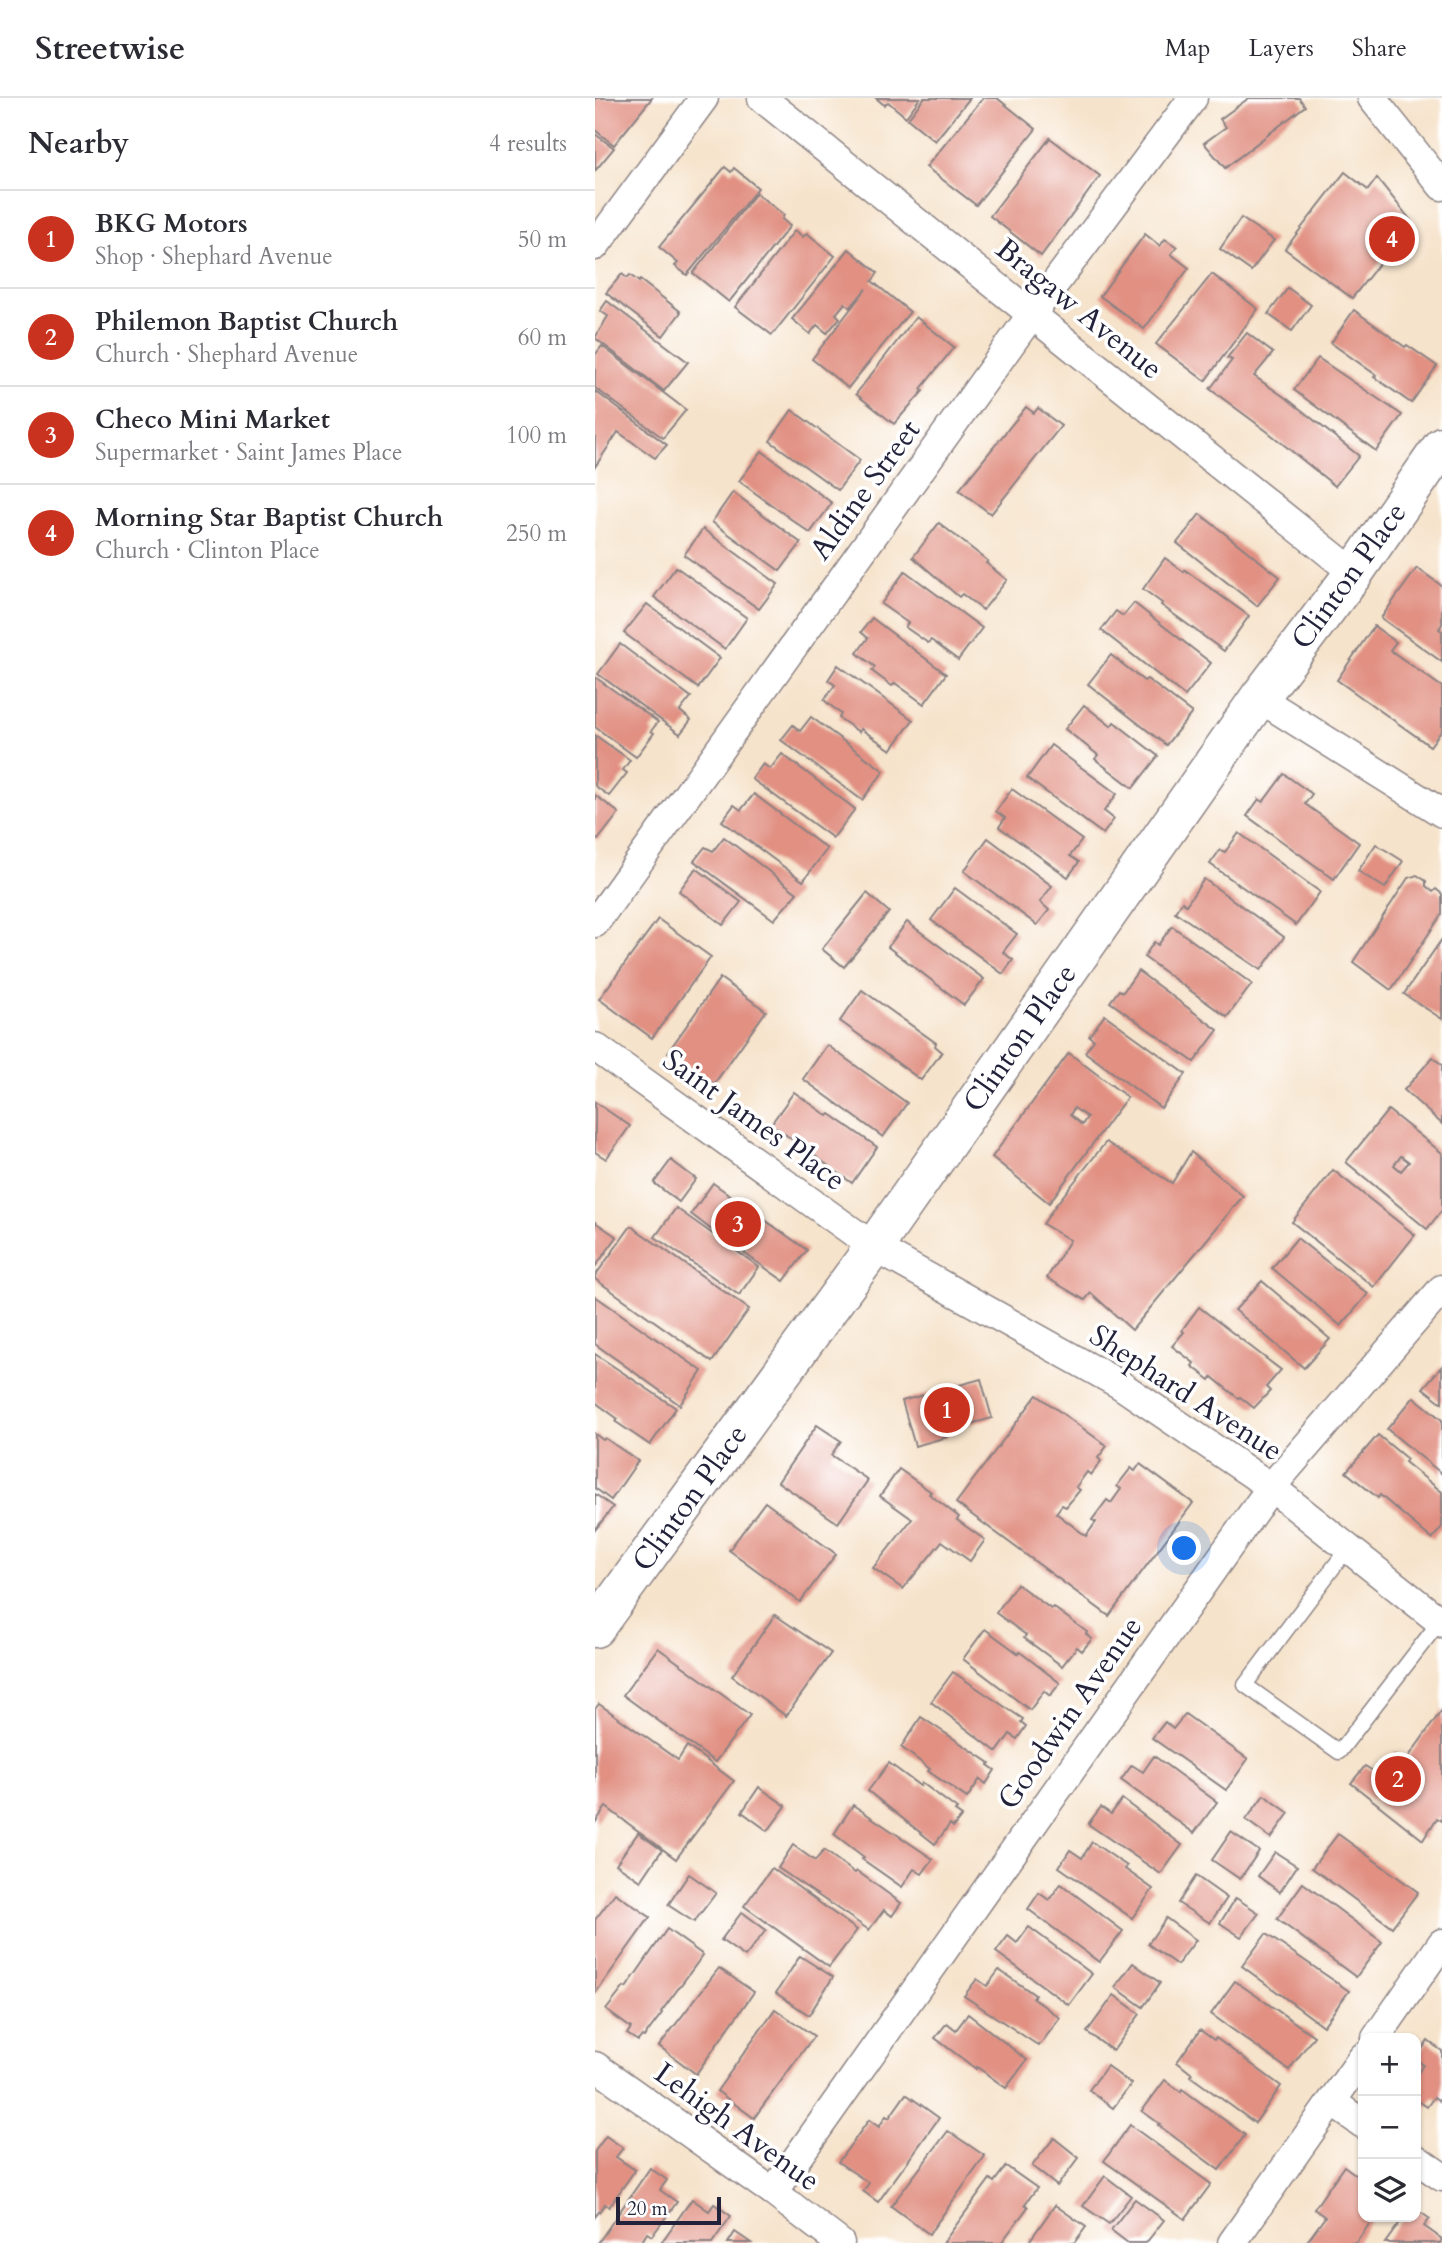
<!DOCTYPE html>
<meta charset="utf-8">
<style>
:root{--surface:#fff;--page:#f2f2f3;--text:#2b2b33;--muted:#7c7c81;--line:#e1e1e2;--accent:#c8321e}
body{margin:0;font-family:Cardo,serif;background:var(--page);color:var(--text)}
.controls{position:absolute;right:21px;bottom:21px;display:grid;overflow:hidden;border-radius:14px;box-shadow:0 2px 5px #0004}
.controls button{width:63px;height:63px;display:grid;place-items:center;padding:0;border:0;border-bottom:2px solid var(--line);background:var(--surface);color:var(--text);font:35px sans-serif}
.scale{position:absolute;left:21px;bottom:18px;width:105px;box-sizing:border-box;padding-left:7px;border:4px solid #22223b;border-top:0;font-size:19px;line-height:24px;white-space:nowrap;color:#22223b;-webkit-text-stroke:5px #fff;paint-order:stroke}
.you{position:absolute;left:590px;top:1451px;width:24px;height:24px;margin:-18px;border:5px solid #fff;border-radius:50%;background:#1a73e8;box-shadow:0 0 0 10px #1a73e833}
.badge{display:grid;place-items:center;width:46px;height:46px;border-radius:50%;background:var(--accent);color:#fff;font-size:23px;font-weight:700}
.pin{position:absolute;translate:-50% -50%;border:4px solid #fff;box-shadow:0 2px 7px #0006}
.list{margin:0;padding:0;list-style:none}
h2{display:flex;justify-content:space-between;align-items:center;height:91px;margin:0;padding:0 28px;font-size:30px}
h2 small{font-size:23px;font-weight:400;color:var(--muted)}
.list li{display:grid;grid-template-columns:46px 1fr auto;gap:21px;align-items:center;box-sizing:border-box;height:98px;padding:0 28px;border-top:2px solid var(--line)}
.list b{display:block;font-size:26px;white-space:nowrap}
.list p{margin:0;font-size:23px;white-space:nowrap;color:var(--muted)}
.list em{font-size:23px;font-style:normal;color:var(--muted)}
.icon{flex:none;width:38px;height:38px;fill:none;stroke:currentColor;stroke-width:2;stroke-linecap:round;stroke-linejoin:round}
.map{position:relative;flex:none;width:847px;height:2145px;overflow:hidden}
header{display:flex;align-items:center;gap:42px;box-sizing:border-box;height:98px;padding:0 35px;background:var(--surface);border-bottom:2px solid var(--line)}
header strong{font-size:33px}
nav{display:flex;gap:38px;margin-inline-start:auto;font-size:24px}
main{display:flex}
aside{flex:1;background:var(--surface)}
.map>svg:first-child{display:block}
.building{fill:#e19082;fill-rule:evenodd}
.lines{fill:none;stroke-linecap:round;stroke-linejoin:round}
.lane-casing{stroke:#8c8283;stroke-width:17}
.street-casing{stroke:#8c8283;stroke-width:31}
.secondary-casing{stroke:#8c8283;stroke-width:41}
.lane{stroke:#fff;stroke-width:14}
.street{stroke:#fff;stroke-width:28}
.secondary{stroke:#fff;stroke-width:38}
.labels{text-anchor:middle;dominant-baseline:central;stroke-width:7;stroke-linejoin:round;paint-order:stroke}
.street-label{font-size:30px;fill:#22223b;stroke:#fff}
</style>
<header>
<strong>Streetwise</strong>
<nav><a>Map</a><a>Layers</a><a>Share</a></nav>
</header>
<main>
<aside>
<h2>Nearby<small>4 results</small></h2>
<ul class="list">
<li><span class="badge">1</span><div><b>BKG Motors</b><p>Shop · Shephard Avenue</p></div><em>50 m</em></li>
<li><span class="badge">2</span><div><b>Philemon Baptist Church</b><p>Church · Shephard Avenue</p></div><em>60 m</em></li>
<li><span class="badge">3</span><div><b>Checo Mini Market</b><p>Supermarket · Saint James Place</p></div><em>100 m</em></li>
<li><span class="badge">4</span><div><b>Morning Star Baptist Church</b><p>Church · Clinton Place</p></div><em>250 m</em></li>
</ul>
</aside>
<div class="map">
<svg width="847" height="2145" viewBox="0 0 847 2145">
<rect width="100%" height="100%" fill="#fff"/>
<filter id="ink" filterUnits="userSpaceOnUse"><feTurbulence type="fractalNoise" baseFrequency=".0143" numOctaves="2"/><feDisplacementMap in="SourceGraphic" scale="14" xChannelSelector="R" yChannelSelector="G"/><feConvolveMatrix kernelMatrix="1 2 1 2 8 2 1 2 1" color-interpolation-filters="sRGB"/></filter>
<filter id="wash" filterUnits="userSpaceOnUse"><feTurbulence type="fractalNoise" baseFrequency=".00686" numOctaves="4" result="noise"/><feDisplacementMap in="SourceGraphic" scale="28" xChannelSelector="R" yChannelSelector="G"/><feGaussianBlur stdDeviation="1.57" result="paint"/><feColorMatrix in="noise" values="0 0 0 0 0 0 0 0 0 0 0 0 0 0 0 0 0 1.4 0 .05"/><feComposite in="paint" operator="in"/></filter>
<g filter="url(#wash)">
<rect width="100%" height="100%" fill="#f6e3cb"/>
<g id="blocks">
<g class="building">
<path d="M0 0H57L19 47 0 32Z"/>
<path d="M281 0H325L311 19 293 4 289 7Z"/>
<path d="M329 0H375L340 43 313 21Z"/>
<path d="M388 0H402L441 31 381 107 331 69Z"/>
<path d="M654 0H704L710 8 630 70 609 45 631 29 625 21Z"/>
<path d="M0 36 19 50 0 73Z"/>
<path d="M455 40 505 78 446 158 395 118Z"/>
<path d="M130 69 136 74 139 70 163 90 92 177 80 168 83 165 64 149Z"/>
<path d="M750 74 773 92 782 80 817 124 757 200 690 151Z"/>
<path d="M161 95 189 117 187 121 195 128 134 204 98 175Z"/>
<path d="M646 120 679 142 656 173 625 151Z"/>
<path d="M200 132 208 139 212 135 240 158 177 237 140 209Z"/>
<path d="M550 136 565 148 570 141 582 149 576 156 594 170 549 231 505 198Z"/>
<path d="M254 151 283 175 277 183 315 214 253 290 217 261 271 191 255 210 250 205 241 216 245 220 232 235 222 227 215 236 197 221Z"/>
<path d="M27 176 32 180 35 177 44 184 45 182 86 214 68 238 11 195Z"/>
<path d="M617 176 663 211 610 283 561 246Z"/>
<path d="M693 190 716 207 697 233 673 216Z"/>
<path d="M12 203 93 264 69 293 0 240 13 218 5 213Z"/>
<path d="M759 212 810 249 812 247 842 268 816 305 779 279 781 277 736 245Z"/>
<path d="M321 219 359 249 326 291 328 293 299 326 261 296Z"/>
<path d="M652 235 678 255 659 278 695 303 764 358 740 388 673 334 615 291 637 262 632 260Z"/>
<path d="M7 248 91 312 68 340 0 290V257Z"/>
<path d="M723 260 807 317 781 353 699 292Z"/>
<path d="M0 293 72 347 60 360 23 334 0 369Z"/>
<path d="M431 309 439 315 443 310 466 328 396 416 364 392Z"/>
<path d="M197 312 265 362 243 392 175 343Z"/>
<path d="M167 353 237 405 215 435 144 383Z"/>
<path d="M138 394 206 445 185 473 117 424Z"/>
<path d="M605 416 685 479 662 508 582 445Z"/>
<path d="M344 425 393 463 391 465 412 482 388 512 367 496 364 499 318 459Z"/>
<path d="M108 431 183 486 164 511 89 457Z"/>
<path d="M570 460 589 474 590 472 654 518 629 553 566 507 567 505 548 491Z"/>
<path d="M81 469 152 520 130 551 59 499Z"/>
<path d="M822 470 847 488V526L844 531 847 533V564L786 520Z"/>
<path d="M310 473 387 530 363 562 336 542 333 545 310 529 313 525 286 506Z"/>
<path d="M539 505 616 565 590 598 506 532 521 513 528 518Z"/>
<path d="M52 506 125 560 103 590 29 535Z"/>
<path d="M277 520 351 576 329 606 300 585 297 588 277 573 280 569 262 555 273 540 266 534Z"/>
<path d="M779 528 801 544 795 552 847 589V632L835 648 742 582Z"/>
<path d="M25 546 96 599 85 613 96 622 85 636 3 576Z"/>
<path d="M516 557 549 583 552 581 597 615 571 647 493 586Z"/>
<path d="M243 567 318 622 296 652 266 631 264 634 244 620 246 616 229 602 240 587 233 582Z"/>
<path d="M0 579 63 624 56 633 59 635 41 659 0 629Z"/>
<path d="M489 607 516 628 519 624 563 658 538 690 500 661 503 657 470 631Z"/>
<path d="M216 619 289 673 267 702 186 642 198 627 205 633Z"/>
<path d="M0 637 35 662 28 672 32 675 14 698 0 688Z"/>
<path d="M456 647 522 696 509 713 519 721 508 736 432 680Z"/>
<path d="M187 656 260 711 238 740 157 681 168 666 175 671Z"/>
<path d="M689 676 717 696 710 706 764 745 739 781 652 718 664 701 668 704Z"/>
<path d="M417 691 487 742 475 758 484 764 473 779 404 729 410 720 401 713Z"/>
<path d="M159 696 232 751 208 783 127 723 139 707 146 712Z"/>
<path d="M0 697 24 715 3 742 0 740Z"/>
<path d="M644 735 725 794 701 827 615 766 625 752 630 754Z"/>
<path d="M129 739 202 795 179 822 99 763 110 749 118 753Z"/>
<path d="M393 740 457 788 445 804 454 812 442 827 369 773Z"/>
<path d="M781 746 808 763 790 790 763 773Z"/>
<path d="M101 770 146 804 128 827 84 793Z"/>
<path d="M822 777 831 783V788L838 794 841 791 847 796V816L796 892 758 864 813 780Z"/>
<path d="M609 781 689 839 666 872 580 814 587 804 591 807Z"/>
<path d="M360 790 422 836 408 854 418 862 408 876 336 822Z"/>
<path d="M272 795 294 814 249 869 227 851Z"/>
<path d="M63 821 116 859 57 940 4 901Z"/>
<path d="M312 824 389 881 369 907 293 849Z"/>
<path d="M577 828 657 886 632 919 549 859 559 844 563 847Z"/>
<path d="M847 841V921L809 896Z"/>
<path d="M543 873 623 932 599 964 515 904 524 892 528 894Z"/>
<path d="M125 880 171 913 119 986 73 954Z"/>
<path d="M267 892 341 945 340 948 347 954 326 982 245 923Z"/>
<path d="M510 917 591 976 566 1010 490 954 499 942 494 938Z"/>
<path d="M232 947 312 1005 288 1039 208 981Z"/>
<path d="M474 955 532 999 454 1105 397 1059ZM479 1010 492 1019 487 1027 475 1017Z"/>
<path d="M838 959 847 967V1026L809 992Z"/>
<path d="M199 994 233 1018 235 1016 282 1049 257 1085 176 1026Z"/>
<path d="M0 1004 35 1028 11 1061 0 1054Z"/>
<path d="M793 1012 847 1055V1112L832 1131 751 1064ZM806 1058 814 1064 806 1073 799 1067Z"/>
<path d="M511 1044 577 1085 596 1054 648 1098 537 1232 496 1195 490 1202 452 1180 475 1142 448 1126 460 1108Z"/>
<path d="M76 1062 101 1081 84 1104 59 1085Z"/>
<path d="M738 1072 820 1137 779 1189 697 1124Z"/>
<path d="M118 1085 212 1152 189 1183 149 1155 152 1149 136 1136 131 1143 96 1116Z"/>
<path d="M81 1110 164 1169 144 1197 60 1139Z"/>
<path d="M0 1124 22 1139 0 1169Z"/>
<path d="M36 1128 154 1211 117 1264 0 1181V1178Z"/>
<path d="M702 1140 773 1196 746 1228 677 1170Z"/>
<path d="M667 1183 735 1241 709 1270 640 1212Z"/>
<path d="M0 1198 107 1273 85 1307 0 1246Z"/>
<path d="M604 1209 686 1272 671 1289 675 1293 659 1310 645 1299 643 1300 617 1279 615 1282 597 1268 599 1265 577 1248 589 1234 587 1232Z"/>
<path d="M0 1256 81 1310 55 1347 21 1324 23 1321 0 1304Z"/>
<path d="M847 1268V1305L828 1290Z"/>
<path d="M386 1281 397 1320 350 1333 352 1339 320 1348 307 1303Z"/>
<path d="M442 1297 512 1348 503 1360 506 1363 496 1377 492 1374 481 1389 485 1392 471 1409 467 1407 461 1415 491 1438 501 1424 497 1422 512 1402 516 1405 526 1391 522 1388 536 1370 540 1373 545 1366 598 1405 514 1518 361 1405Z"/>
<path d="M819 1299 847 1322V1376L792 1331Z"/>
<path d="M222 1327 246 1343 236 1357 273 1382 243 1425 183 1384Z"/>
<path d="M0 1336 8 1342 10 1340 43 1363 16 1402 0 1390Z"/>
<path d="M783 1337 812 1361 810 1364 847 1394V1429L837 1441 785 1397 783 1400 751 1374Z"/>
<path d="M304 1371 336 1394 334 1396 364 1419 362 1422 390 1442 375 1463 347 1443 308 1491 278 1470 317 1421 285 1398Z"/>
<path d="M0 1396 18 1409 0 1432Z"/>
<path d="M170 1404 241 1456 205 1504 134 1452Z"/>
<path d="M422 1486 456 1511 458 1509 492 1534 491 1536 497 1541 487 1553 482 1549 467 1568 429 1540 431 1537 401 1515Z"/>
<path d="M180 1517 236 1555 191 1618 137 1578Z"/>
<path d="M390 1531 424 1556 425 1554 465 1585 455 1598 449 1593 435 1612 368 1561Z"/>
<path d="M63 1550 155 1617 120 1664 28 1597Z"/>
<path d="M358 1574 428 1621 426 1624 431 1628 422 1641 415 1636 402 1654 336 1604Z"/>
<path d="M4 1606 83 1662 92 1648 139 1683 81 1761 11 1709 0 1725V1611Z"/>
<path d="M847 1612V1723L842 1720 828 1742 756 1685 770 1668 783 1676 799 1657 810 1664Z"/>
<path d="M590 1616 653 1661 631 1692 557 1640 570 1624 578 1631Z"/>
<path d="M326 1619 395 1665 393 1667 400 1672 391 1686 385 1681 372 1700 333 1673 335 1671 306 1649Z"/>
<path d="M559 1658 622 1704 599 1735 526 1682 537 1667 548 1674Z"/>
<path d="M294 1665 325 1688 327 1685 362 1711 360 1713 367 1718 358 1729 355 1726 340 1746 273 1693Z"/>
<path d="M164 1689 191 1708 173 1733 147 1714Z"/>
<path d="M669 1697 694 1715 676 1740 651 1722Z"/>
<path d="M527 1701 587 1747 566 1776 493 1726 506 1709 516 1716Z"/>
<path d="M258 1707 338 1761 327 1776 319 1771 307 1789 267 1761 269 1759 239 1736Z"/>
<path d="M636 1734 664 1753 645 1781 617 1762Z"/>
<path d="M43 1735 67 1752 46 1783 21 1766Z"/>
<path d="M743 1736 823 1794 797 1829 717 1770Z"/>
<path d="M497 1744 532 1768 530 1771 558 1791 537 1820 464 1769 475 1752 487 1760Z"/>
<path d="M198 1747 220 1763 229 1752 260 1775 262 1773 306 1805 297 1818 289 1812 274 1832 183 1770Z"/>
<path d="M680 1754 702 1768 685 1794 663 1778Z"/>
<path d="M177 1770 262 1832 234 1869 149 1808Z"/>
<path d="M94 1776 121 1795 99 1824 73 1807Z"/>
<path d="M601 1778 632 1800 615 1825 583 1805Z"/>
<path d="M708 1785 787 1844 761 1879 682 1821Z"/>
<path d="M466 1786 528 1833 504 1864 433 1811 444 1795 454 1802Z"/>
<path d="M20 1795 55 1819 0 1896V1822Z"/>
<path d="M641 1800 664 1815 646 1839 625 1825Z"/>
<path d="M147 1814 171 1832 150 1859 126 1842Z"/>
<path d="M571 1820 601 1842 582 1867 553 1846Z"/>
<path d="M434 1829 497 1876 474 1907 401 1854 413 1838 422 1845Z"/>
<path d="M72 1831 108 1857 66 1914 67 1915 49 1939 47 1938 43 1943 32 1936 36 1930 11 1912 29 1889 31 1890Z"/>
<path d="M671 1836 754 1893 728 1928 647 1868Z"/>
<path d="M205 1858 238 1879 214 1917 181 1895Z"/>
<path d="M538 1865 565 1885 548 1909 520 1889Z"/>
<path d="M124 1870 159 1894 101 1976 64 1948Z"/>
<path d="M404 1872 440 1897 438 1900 465 1920 444 1948 369 1898 382 1881 392 1888Z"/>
<path d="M640 1883 719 1938 694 1972 616 1916Z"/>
<path d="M519 1897 545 1916 518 1953 492 1934Z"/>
<path d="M180 1911 219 1938 159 2020 122 1993Z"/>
<path d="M373 1916 432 1962 411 1990 382 1969 381 1971 340 1940 352 1925 361 1932Z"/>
<path d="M605 1932 619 1942 621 1940 686 1988 660 2025 595 1978 597 1976 582 1964Z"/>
<path d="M833 1943 847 1953V2005L839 1999 832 2009 821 2002V1978L828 1967 821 1960Z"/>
<path d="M512 1968 536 1986 518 2010 494 1992Z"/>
<path d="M570 1982 586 1994 587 1991 650 2037 624 2072 563 2027 565 2026 547 2013Z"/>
<path d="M311 1996 344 2020 283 2104 268 2093 274 2085 243 2064 274 2022 284 2029 291 2018 294 2020Z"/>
<path d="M535 2027 616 2086 590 2121 509 2063Z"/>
<path d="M353 2033 390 2058 334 2136 296 2108Z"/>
<path d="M11 2038 28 2050 21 2059 40 2072 14 2109 10 2106 0 2119V2053Z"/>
<path d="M459 2040 484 2060 462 2088 437 2068Z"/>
<path d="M411 2068 442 2090 430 2106 433 2109 406 2145H348L395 2081 399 2084Z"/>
<path d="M749 2068 768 2082V2119H779L761 2145H711L730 2119 719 2111Z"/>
<path d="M55 2070 72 2082 65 2092 82 2104 57 2138 52 2135 46 2145H3Z"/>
<path d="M510 2078 536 2098 514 2126 488 2108Z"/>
<path d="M97 2101 114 2113 119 2106 136 2118 117 2145H66Z"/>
<path d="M540 2101 569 2122 551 2145H533L516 2132Z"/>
<path d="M460 2107 491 2129 479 2145H433Z"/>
<path d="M821 2111 835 2121 829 2128 847 2141 845 2145H790L809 2119H821Z"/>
<path d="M140 2134 156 2145H133Z"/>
</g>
</g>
</g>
<g filter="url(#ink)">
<use href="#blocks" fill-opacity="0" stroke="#8c8283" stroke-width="2"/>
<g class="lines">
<defs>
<path id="lane" d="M753 1450 650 1587 744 1654 845 1523"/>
<g id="street">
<path d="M167 0 759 475"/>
<path d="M777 0 847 88"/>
<path d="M0 148 109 0"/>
<path d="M664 600 847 715"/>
<path d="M0 825 437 216 598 0"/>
<path d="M0 949 279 1149 524 1286 676 1389 847 1525"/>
<path d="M781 1940 847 1845"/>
<path d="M0 1968 178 2094 245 2145"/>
<path d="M737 2004 768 2026"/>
<path d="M821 2061 847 2079"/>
<path d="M178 2094 676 1389 847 1191"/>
<path d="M637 2145 768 1959"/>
</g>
<path id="secondary" d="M0 1530 279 1149 664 600 759 475 847 348"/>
</defs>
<use href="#lane" class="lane-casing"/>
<use href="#street" class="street-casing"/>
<use href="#secondary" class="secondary-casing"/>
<use href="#lane" class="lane"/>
<use href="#street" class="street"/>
<use href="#secondary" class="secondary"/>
</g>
</g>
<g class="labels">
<g class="street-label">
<text transform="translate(484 211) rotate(39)">Bragaw Avenue</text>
<text transform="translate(270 392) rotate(-54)">Aldine Street</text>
<text transform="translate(754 478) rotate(-54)">Clinton Place</text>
<text transform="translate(425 940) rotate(-55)">Clinton Place</text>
<text transform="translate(159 1022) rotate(36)">Saint James Place</text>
<text transform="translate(591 1295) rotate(33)">Shephard Avenue</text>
<text transform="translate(95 1400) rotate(-54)">Clinton Place</text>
<text transform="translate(475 1615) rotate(-55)">Goodwin Avenue</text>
<text transform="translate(142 2029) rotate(36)">Lehigh Avenue</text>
</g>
</g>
</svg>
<div class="controls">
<button>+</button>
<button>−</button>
<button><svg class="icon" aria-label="layers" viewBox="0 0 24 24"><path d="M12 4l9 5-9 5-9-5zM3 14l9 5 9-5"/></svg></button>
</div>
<div class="scale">20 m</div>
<div class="you"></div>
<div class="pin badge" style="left:352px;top:1312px">1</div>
<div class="pin badge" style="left:803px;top:1681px">2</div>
<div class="pin badge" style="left:143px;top:1126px">3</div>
<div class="pin badge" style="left:797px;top:141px">4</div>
</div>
</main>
